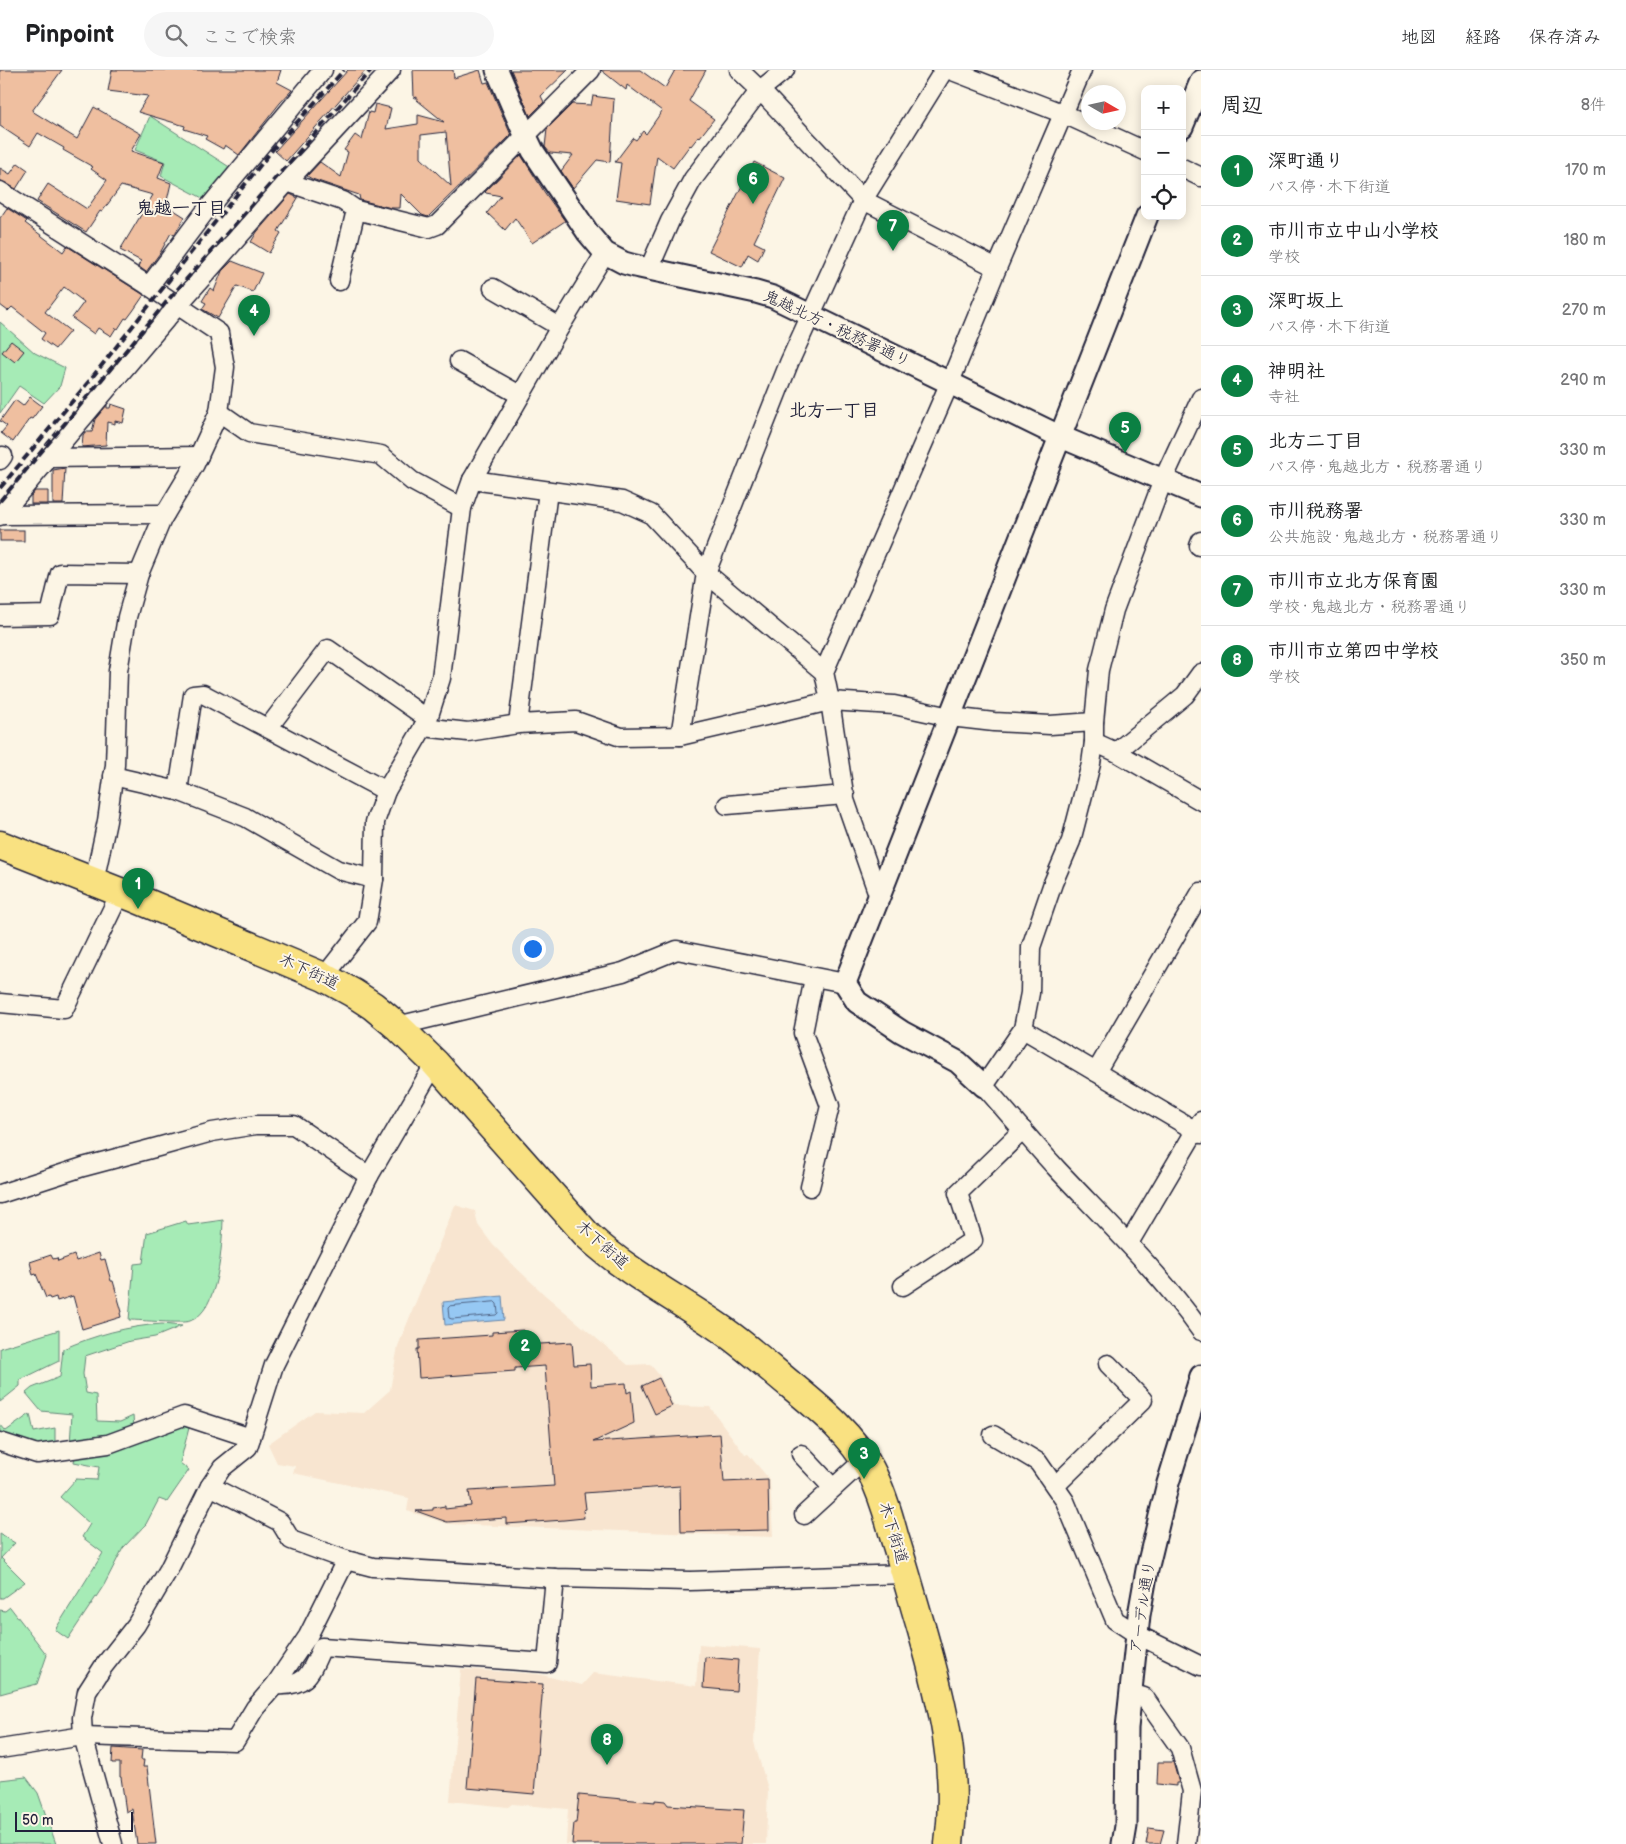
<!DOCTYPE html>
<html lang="ja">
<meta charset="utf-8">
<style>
:root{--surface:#fff;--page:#f6f6f6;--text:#202124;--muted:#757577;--line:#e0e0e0;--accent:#0b8043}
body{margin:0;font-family:"Balsamiq Sans","Klee One",sans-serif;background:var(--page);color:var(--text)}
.controls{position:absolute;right:15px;top:15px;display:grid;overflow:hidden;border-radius:10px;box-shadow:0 2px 12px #0003}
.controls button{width:45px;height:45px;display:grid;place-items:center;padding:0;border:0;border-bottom:1px solid var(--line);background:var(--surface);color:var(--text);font:25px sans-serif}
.compass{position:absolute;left:1081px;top:15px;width:45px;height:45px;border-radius:50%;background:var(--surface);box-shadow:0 2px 12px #0003;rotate:99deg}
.scale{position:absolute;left:15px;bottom:12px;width:118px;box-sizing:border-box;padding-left:5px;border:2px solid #22223b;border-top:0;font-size:14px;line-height:18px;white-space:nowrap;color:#22223b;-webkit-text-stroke:4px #fcf5e5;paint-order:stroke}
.you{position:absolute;left:532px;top:878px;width:18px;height:18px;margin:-12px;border:4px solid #fff;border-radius:50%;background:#1a73e8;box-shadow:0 0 0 8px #1a73e833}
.badge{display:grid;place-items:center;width:32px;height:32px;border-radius:50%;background:var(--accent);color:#fff;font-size:16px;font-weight:700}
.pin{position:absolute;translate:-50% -41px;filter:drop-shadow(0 1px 2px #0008)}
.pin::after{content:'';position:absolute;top:26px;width:18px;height:15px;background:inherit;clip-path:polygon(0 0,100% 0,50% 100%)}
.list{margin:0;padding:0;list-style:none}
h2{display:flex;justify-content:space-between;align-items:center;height:65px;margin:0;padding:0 20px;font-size:21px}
h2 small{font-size:16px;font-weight:400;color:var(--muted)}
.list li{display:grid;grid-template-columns:32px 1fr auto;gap:15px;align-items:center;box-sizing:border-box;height:70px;padding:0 20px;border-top:1px solid var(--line)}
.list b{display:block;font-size:19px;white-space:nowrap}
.list p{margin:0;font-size:16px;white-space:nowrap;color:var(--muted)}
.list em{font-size:16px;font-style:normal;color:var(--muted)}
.icon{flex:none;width:28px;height:28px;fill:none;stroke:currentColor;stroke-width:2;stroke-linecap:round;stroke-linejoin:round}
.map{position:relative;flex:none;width:1201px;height:1774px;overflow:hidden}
header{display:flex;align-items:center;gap:30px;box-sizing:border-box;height:70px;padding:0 25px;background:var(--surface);border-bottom:1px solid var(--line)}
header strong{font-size:24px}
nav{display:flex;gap:28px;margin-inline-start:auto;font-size:18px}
.search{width:350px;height:45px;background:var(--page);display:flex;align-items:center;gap:12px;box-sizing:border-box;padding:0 18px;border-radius:28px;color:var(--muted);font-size:19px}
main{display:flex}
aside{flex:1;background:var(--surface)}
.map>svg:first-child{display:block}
.built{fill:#f8e5d0}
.green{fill:#a6ebb6;stroke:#648678}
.water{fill:#96c8f3;stroke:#6886a9}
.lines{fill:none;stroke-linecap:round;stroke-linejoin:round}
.shore{stroke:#506485;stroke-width:1}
.building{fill:#efbfa0;stroke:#22223b;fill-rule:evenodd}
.minor-casing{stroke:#22223b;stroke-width:21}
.tertiary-casing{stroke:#22223b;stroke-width:25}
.primary-casing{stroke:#22223b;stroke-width:31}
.minor{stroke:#fcf5e5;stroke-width:18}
.tertiary{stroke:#fcf5e5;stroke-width:21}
.primary{stroke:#f9e181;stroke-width:28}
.rail{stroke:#22223b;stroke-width:4;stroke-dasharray:8 4;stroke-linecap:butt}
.labels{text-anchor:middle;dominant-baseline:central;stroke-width:4;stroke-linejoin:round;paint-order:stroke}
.street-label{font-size:16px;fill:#22223b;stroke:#fcf5e5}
.neighbourhood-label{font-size:18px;font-weight:bold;fill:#22223b;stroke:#fcf5e5}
</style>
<header>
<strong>Pinpoint</strong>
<div class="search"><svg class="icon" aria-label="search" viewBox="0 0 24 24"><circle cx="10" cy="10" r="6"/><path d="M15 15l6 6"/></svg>ここで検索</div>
<nav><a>地図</a><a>経路</a><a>保存済み</a></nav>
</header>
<main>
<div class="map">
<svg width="1201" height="1774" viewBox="0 0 1201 1774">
<rect width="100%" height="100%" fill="#fcf5e5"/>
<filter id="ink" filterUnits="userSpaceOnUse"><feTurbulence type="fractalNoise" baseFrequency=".02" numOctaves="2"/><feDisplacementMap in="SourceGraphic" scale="10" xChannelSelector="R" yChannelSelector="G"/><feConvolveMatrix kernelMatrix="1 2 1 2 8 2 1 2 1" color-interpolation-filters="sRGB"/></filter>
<g filter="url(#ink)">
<g class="built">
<path d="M455 1135 475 1141 478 1155 493 1175 510 1192 545 1225 628 1295 650 1294 660 1306 674 1336 710 1337 745 1385 748 1384 770 1410 773 1467 449 1454 407 1441 409 1428 293 1403 295 1396 277 1393 268 1374 315 1341 364 1343 390 1320 398 1276Z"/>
<path d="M699 1574 760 1579 754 1672 768 1719 766 1774H566L568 1739 512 1734 508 1737 450 1731 461 1599 538 1604 582 1615 593 1603 696 1616Z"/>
</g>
<g class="green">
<path d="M150 46 231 98 208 131 161 106 165 92 135 80Z"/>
<path d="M0 252 35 283 65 298 60 316 44 333 19 316 0 343Z"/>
<path d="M223 1150C222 1176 219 1241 190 1251 183 1254 140 1250 129 1250L134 1194 143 1193 147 1163 186 1151 188 1155Z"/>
<path d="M162 1254 182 1256 155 1267 130 1271 85 1286 83 1304 86 1323 96 1325 97 1351 120 1352 133 1346 134 1357 108 1367 70 1374 72 1344 41 1341 26 1323 32 1318 60 1307 63 1279C95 1265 128 1256 162 1254Z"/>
<path d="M59 1260V1291L20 1310V1316L0 1332V1278Z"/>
<path d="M30 1344 34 1362 55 1358V1374L37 1379 0 1366V1354L6 1361Z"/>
<path d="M190 1354 180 1393 189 1400 167 1432 159 1429 146 1454 123 1478 104 1515 68 1569 55 1560 103 1483 82 1467 90 1454 60 1427 76 1409 97 1410 99 1397 74 1392 75 1386 155 1360Z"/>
<path d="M0 1464 15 1473 1 1488 25 1512 3 1528H0Z"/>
<path d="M10 1537 47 1585 37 1614 0 1624V1540L5 1541Z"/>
<path d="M26 1707 38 1723 56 1774H0V1710Z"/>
</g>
<path class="water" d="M502 1226 504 1250 445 1255 443 1232Z"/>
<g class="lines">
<path class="shore" d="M495 1232 497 1234 498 1243 496 1245 452 1249 449 1248 448 1238 450 1236Z"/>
</g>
<g class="building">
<path d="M0 0H62L32 41 77 69 94 37 141 64 131 81 164 92 158 108 171 113 166 135 185 147 174 165 171 163 160 183 146 202 138 196 141 191 120 180 153 125 121 116 102 142 100 141 86 162 37 131 48 114 87 139 107 110 91 99 93 97 63 80 64 78 38 63 30 76 0 56Z"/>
<path d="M112 0H281L277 12 292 20 280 33 239 85 225 75 223 79 205 69 207 66 184 59 185 56 138 42 148 26 108 21Z"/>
<path d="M348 0H366L286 91 275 81Z"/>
<path d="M413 0H453L454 8 480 0 484 13 488 12 511 65 428 147 422 145 401 124 400 138H391L360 130 359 125 312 109 307 106 320 92 341 107 348 82 344 80 355 65 362 70 369 42 373 43 375 34 391 38 386 59 418 54V45L444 52 417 30V27L414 28ZM446 62 451 116 421 88V65Z"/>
<path d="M511 0H568L541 26 544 32 530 46Z"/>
<path d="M601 0H640L665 18 675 0H706L689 31 714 49 700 67 699 66 691 76 690 75 673 98 657 86 650 134 616 129 621 93 615 92 633 68 636 70 643 61 646 64 662 41 627 15 626 20Z"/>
<path d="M593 26 614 29 610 92 597 90 573 118 561 101 573 85 550 83 545 77 547 59 572 34 591 35Z"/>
<path d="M521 85 545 123 565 151 532 173 515 148 505 160 487 143 501 126 486 123 485 122Z"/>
<path d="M754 92 785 108 754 172 764 177 758 190 748 184 742 197 709 181Z"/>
<path d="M18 93 28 100 16 119 0 110V98L10 104Z"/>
<path d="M290 124 298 128 278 161 281 163 269 183 251 172 257 162Z"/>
<path d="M7 138 27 151 25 153 63 182 67 176 144 225 133 241 127 249 125 248 118 259 116 258 111 266 98 258 94 264 72 248 84 232 64 217 45 242 70 261 55 279 41 269 45 263 12 237 8 241 0 235V148Z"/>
<path d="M232 191 262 203 253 222 237 216 218 248 202 239 206 233 202 231 210 218 214 221 222 201Z"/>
<path d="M11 271 24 281 15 292 2 282Z"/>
<path d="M30 327 42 336 32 349 30 348 13 372 1 363 7 356 0 351 15 330 23 336Z"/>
<path d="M111 334 126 339 123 353 115 351V354L107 352 106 375 82 377 83 365 85 362H92L95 349 107 335V338H110Z"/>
<path d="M65 398 63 434H53V400Z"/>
<path d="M35 421H48V434H31V426Z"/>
<rect x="0" y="460" width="24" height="11"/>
<path d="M99 1183 101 1190 105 1189 111 1211H113L122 1242 120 1243 121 1247 82 1259 73 1226 57 1231 56 1227 50 1229 49 1227 46 1228 36 1204 33 1205 30 1192 51 1185 53 1189 57 1188 58 1191 74 1185 76 1191Z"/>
<path d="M524 1260 525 1275 572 1272 574 1295 590 1294 591 1316 626 1313 627 1323 631 1321 634 1353 593 1372 720 1364 724 1412 768 1410 769 1460 681 1462 680 1416 584 1423 586 1439 583 1440 584 1448 564 1450 506 1454V1448L447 1452 416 1441 433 1440V1438L445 1436V1439L471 1436 469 1421 554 1416 545 1296 515 1298V1301L419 1308 417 1279H419V1270L492 1265V1262Z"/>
<path d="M659 1308 672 1336 655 1344 642 1316Z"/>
<path d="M705 1587 738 1590 736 1621 703 1618Z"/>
<path d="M476 1609 543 1614 534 1724 467 1718Z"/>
<path d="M113 1678 142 1680 141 1690H144L143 1697H147L156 1774H137L132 1739 126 1742 121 1707H120V1693H112Z"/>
<path d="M1158 1692H1173L1179 1713H1176V1716L1157 1714Z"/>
<path d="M579 1725 655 1732V1730L665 1731 668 1735 744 1740 741 1774H572L574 1753H576Z"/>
<path d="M1149 1758 1164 1760 1160 1774H1146Z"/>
</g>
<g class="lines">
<defs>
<g id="minor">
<path d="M739 0 760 20 863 130 997 198"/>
<path d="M950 0 1064 44 1145 81"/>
<path d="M1182 98 1201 107"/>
<path d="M287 112 343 131 356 140 429 158 437 155 591 0"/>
<path d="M0 121 149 216 219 263 225 297 219 342 195 394 162 449 139 504 127 547 118 601 115 695 107 751 94 812"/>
<path d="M649 199 670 151 693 109 760 20 785 0"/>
<path d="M339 211 356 140"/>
<path d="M149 216 204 143 323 0"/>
<path d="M493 218 560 257"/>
<path d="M459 291 520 325"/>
<path d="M1201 328 1163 410 1114 540 1099 600 1094 652V672L1091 694 1071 771 1053 813 1031 877 1030 923 1023 959 984 1016C1009 1044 1032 1072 1057 1099 1107 1152 1159 1202 1201 1261"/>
<path d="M219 342 249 363 381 385 412 411 462 438"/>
<path d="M49 388 199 386"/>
<path d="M0 390 3 386"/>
<path d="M472 410 622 431 651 444 706 503 824 602 830 631 845 730 879 827"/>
<path d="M1 445 165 444"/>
<path d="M0 446 178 235 287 112 391 0"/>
<path d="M1199 476 1201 471"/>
<path d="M0 546 50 545 60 503 139 504"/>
<path d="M824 602 950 312 997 198 1082 0"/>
<path d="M518 654 548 421"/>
<path d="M423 657 468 662 518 654 576 651 621 667 680 666 830 631 894 635 950 647 994 652 1050 655 1094 652"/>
<path d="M268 658 328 579 428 649"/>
<path d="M680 666 706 503 789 293 863 130 944 0"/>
<path d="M1094 672 1116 682 1201 731"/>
<path d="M1116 682 1185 625 1201 603"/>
<path d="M113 706 178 721 245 747 338 800 374 809"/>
<path d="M178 721 193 625 203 624 386 721"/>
<path d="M727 735 845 725"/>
<path d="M324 907 367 852 374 809 375 752 386 721 428 649 441 608 462 438 472 410 560 257 605 183"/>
<path d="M0 933 64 939 120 823"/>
<path d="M397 956 623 902 677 880 845 913"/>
<path d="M1023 959 1201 1064"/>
<path d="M1096 1002 1201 822"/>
<path d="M810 1117 830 1036 803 963 814 908"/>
<path d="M0 1124 83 1097 158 1077 212 1062 256 1055H294L369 1106"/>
<path d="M1129 1173 1201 1051"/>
<path d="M903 1216 973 1170 958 1123 1023 1060"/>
<path d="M993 1365 1038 1392 1065 1431 1115 1550 1138 1565 1201 1596"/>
<path d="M0 1372 37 1384 108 1374 184 1346 251 1368"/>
<path d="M801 1384 833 1418"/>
<path d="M210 1416 280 1452 291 1470 346 1490 373 1497 555 1508 690 1511 906 1504"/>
<path d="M1055 1416 1143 1330 1108 1294"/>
<path d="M804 1445 864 1390"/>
<path d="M275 1615C307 1617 310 1604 322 1577L547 1593 555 1508"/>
<path d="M1131 1623 1144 1627 1180 1678 1192 1721 1186 1774"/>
<path d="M0 1679 83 1666 235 1671 255 1638 275 1615 308 1566 346 1490"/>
<path d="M113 1774 83 1666 82 1648 87 1622 103 1597 136 1555 169 1499 210 1416 222 1398 248 1377 274 1295 369 1106 435 993"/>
</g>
<g id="tertiary">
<path d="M497 0 522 58 533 81 588 163 605 183 624 193 635 196 756 222 773 227 1059 366 1201 426"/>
<path d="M1182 57 1201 11"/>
<path d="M984 1016 958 992 902 962 857 932 845 913 1147 146"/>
<path d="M1123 1774 1126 1756 1127 1658 1139 1545 1147 1500 1168 1413 1201 1306"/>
</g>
<path id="primary" d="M0 775 135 828 324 907 353 923 373 936 397 956 435 993 588 1166C629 1204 679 1229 724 1261 748 1278 770 1298 792 1316 821 1340 852 1365 870 1399 881 1420 888 1443 894 1466 904 1497 912 1527 921 1557 942 1631 959 1696 949 1774"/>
</defs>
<use href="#minor" class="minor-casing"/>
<use href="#tertiary" class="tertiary-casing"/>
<use href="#primary" class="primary-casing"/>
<use href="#minor" class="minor"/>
<use href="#tertiary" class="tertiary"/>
<use href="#primary" class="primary"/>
<g class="rail">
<path d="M0 418 90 310 273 79 344 0"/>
<path d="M0 431 169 229 371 0"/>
</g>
</g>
</g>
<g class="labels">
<g class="street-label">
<text transform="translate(837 259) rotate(25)">鬼越北方・税務署通り</text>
<text transform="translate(309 902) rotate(25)">木下街道</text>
<text transform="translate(602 1175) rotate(42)">木下街道</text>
<text transform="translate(893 1463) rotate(73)">木下街道</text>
<text transform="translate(1143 1537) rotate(-81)">アーデル通り</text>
</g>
<g class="neighbourhood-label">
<text x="181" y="138">鬼越一丁目</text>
<text x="834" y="340">北方一丁目</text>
</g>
</g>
</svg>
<div class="controls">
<button>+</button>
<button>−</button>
<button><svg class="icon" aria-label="locate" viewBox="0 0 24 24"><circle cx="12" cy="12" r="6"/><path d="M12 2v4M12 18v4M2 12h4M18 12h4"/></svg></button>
</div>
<svg class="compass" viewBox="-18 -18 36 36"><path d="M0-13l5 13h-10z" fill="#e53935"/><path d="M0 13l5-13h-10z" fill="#757577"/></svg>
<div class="scale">50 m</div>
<div class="you"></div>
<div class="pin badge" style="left:138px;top:839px">1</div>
<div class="pin badge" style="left:525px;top:1301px">2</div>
<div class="pin badge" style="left:864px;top:1409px">3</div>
<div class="pin badge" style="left:254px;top:266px">4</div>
<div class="pin badge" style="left:1125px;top:383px">5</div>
<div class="pin badge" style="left:753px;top:134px">6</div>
<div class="pin badge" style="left:893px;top:181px">7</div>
<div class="pin badge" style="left:607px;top:1695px">8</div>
</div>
<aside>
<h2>周辺<small>8件</small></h2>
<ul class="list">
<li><span class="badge">1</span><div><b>深町通り</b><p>バス停 · 木下街道</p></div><em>170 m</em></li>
<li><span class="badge">2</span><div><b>市川市立中山小学校</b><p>学校</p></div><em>180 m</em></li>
<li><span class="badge">3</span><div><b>深町坂上</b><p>バス停 · 木下街道</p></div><em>270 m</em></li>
<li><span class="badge">4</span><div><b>神明社</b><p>寺社</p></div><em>290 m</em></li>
<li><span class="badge">5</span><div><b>北方二丁目</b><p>バス停 · 鬼越北方・税務署通り</p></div><em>330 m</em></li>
<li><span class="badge">6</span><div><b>市川税務署</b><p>公共施設 · 鬼越北方・税務署通り</p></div><em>330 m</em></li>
<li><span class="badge">7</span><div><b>市川市立北方保育園</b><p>学校 · 鬼越北方・税務署通り</p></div><em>330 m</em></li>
<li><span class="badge">8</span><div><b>市川市立第四中学校</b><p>学校</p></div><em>350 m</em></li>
</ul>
</aside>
</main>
